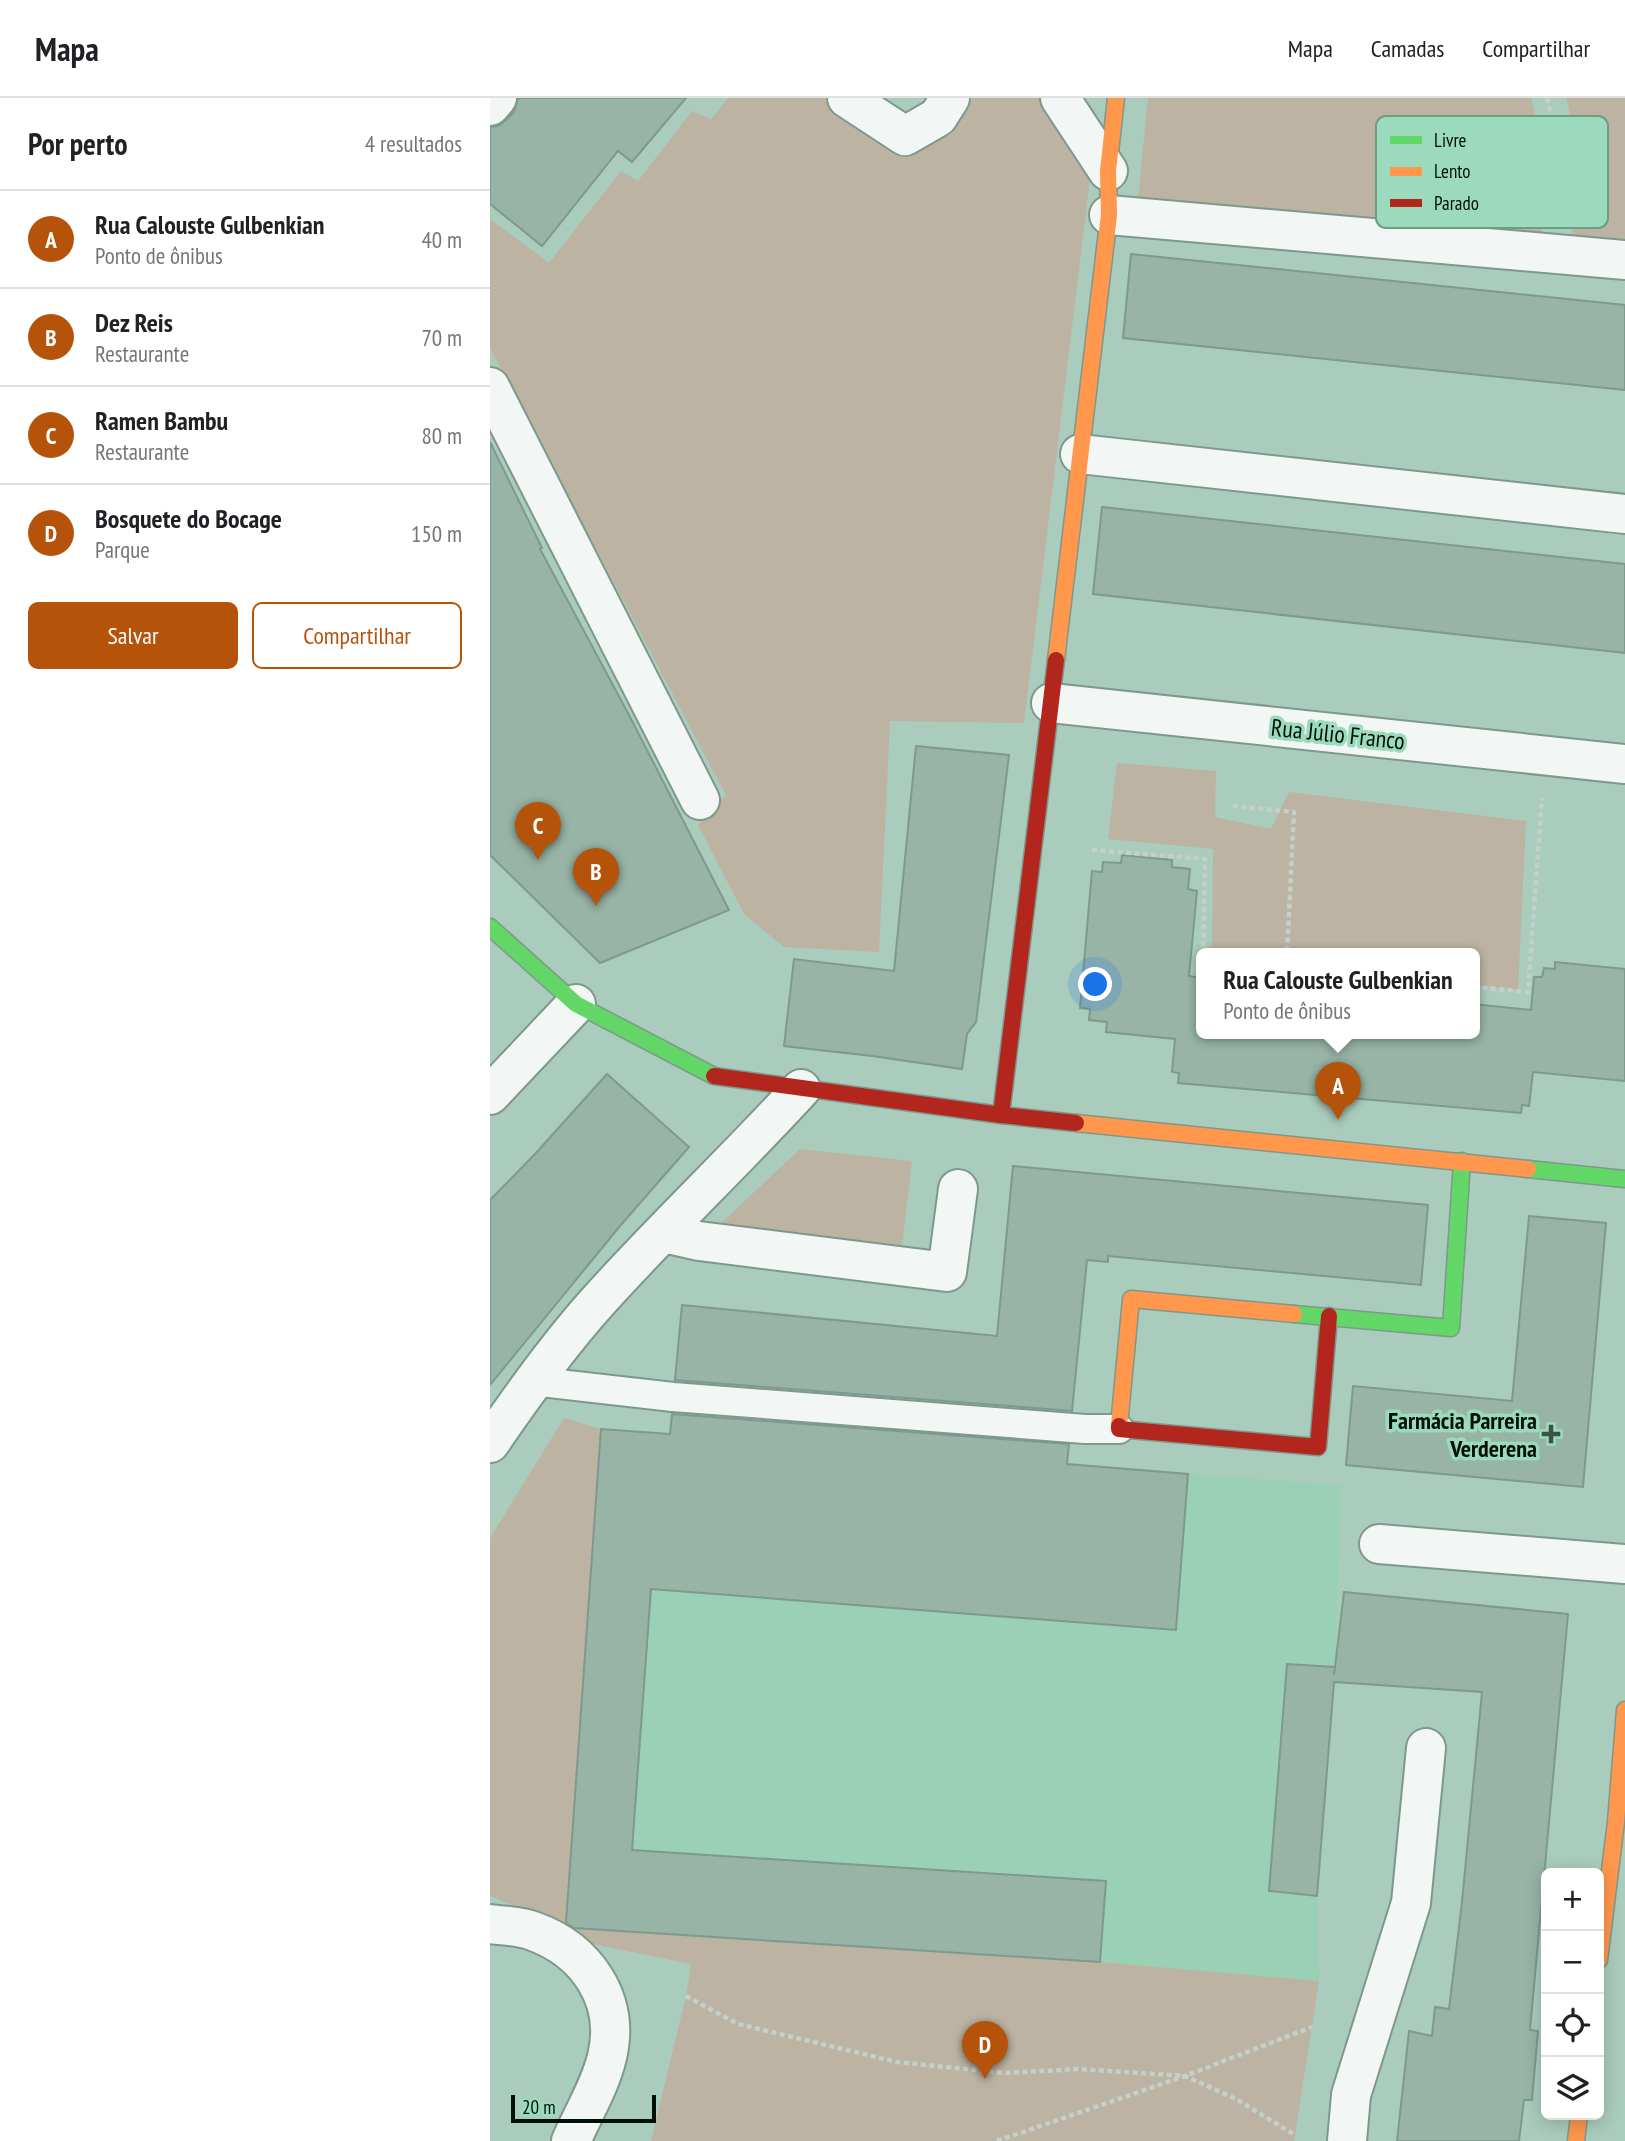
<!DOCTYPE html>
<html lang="pt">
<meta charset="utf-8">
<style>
:root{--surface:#fff;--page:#f6f6f6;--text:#202124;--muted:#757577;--line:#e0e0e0;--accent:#b45309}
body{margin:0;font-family:"PT Sans Narrow",sans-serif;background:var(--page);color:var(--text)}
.controls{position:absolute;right:21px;bottom:21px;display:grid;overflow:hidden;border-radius:10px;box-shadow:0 4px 18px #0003}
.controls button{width:63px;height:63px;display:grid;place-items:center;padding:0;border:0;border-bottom:2px solid var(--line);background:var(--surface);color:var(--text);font:35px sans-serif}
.scale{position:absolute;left:21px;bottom:18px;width:145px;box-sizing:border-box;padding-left:7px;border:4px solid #001007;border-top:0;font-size:19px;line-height:24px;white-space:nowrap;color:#001007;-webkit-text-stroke:5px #9cdabd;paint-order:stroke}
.you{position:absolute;left:606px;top:887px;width:24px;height:24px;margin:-18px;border:5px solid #fff;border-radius:50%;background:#1a73e8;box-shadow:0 0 0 10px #1a73e833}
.badge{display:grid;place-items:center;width:46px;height:46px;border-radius:50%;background:var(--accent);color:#fff;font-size:23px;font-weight:700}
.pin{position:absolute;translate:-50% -58px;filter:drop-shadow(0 2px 4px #0008)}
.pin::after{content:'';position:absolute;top:37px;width:24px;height:21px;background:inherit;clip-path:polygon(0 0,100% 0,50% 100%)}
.popup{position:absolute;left:706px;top:850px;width:284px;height:91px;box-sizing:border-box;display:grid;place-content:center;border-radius:10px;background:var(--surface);filter:drop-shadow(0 2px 5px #0005);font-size:23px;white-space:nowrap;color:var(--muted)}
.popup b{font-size:26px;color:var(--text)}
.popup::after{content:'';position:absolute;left:50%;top:100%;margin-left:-14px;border:14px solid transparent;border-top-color:var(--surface)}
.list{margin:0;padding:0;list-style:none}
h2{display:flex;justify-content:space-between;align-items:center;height:91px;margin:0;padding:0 28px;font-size:30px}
h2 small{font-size:23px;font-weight:400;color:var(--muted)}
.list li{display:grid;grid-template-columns:46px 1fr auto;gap:21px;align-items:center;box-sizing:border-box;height:98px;padding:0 28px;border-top:2px solid var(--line)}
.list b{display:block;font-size:26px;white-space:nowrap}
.list p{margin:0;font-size:23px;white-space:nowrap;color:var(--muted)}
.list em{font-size:23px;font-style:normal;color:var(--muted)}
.actions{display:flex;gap:14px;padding:21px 28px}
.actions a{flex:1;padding:16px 0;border:2px solid var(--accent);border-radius:10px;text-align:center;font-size:24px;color:var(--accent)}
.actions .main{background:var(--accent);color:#fff}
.icon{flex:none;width:38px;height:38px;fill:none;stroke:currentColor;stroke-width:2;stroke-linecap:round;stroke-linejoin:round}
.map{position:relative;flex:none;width:1135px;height:2043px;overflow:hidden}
header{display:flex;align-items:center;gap:42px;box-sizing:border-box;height:98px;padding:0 35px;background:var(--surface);border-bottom:2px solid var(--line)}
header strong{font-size:33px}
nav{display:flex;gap:38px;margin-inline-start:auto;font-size:24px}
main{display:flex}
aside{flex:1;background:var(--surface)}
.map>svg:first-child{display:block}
.built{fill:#9ad0b6}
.green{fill:#bcb3a2}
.building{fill:#97b4a6;stroke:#7e998d;stroke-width:2}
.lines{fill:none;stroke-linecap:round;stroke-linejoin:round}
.lane-casing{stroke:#7e988c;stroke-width:32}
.street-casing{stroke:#7e988c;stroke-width:42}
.fast-casing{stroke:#7e988c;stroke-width:19}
.slow-casing{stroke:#7e988c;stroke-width:19}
.jam-casing{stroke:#7e988c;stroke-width:19}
.path{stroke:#c5d0cb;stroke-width:4.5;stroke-dasharray:5 3.5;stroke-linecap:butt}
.lane{stroke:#f2f7f5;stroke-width:28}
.street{stroke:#f2f7f5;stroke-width:38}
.fast{stroke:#63d668;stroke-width:16}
.slow{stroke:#ff974d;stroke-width:16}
.jam{stroke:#b3261e;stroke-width:16}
.poi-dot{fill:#3b5246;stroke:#9cdabd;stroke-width:2.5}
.labels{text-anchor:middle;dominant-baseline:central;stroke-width:7;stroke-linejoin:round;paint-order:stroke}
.street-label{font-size:24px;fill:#001007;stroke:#9cdabd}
.poi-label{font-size:24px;font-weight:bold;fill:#001007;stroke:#9cdabd;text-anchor:end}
.key{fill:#9cdabd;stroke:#6d9d86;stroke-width:2}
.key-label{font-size:19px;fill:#001007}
</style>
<header>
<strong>Mapa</strong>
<nav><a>Mapa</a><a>Camadas</a><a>Compartilhar</a></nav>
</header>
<main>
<aside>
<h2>Por perto<small>4 resultados</small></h2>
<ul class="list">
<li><span class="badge">A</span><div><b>Rua Calouste Gulbenkian</b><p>Ponto de ônibus</p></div><em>40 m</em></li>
<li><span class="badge">B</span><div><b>Dez Reis</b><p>Restaurante</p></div><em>70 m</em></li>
<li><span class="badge">C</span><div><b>Ramen Bambu</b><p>Restaurante</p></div><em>80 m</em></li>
<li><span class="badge">D</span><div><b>Bosquete do Bocage</b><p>Parque</p></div><em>150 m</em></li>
</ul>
<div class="actions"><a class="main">Salvar</a><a>Compartilhar</a></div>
</aside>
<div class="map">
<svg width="1135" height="2043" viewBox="0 0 1135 2043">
<rect width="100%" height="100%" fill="#aaccbc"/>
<path class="built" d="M698 1376 851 1387 845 1570 779 1793 827 1798 829 1883 610 1864 616 1784 142 1752 161 1491 686 1532Z"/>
<g class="green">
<path d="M238 0H335L410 55 461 37 483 0H550L600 81 534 625 400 623 389 854 294 849 254 816 208 727 236 697 0 250V121L59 165 131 73 148 83 202 13 221 21Z"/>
<path d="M658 0H1041L1049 32 1052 134 648 102Z"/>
<path d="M1076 0H1135V145L1083 139 1079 10Z"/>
<path d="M627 665 726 673 725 719 781 731 799 694 1036 723 1028 892 985 887 984 856 722 855 723 751 618 741Z"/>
<path d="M310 1051 422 1063 411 1157 228 1128Z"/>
<path d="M74 1320 111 1331 76 1829 610 1864 829 1883 804 2043H161L196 1898 201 1866 88 1843 76 1829 0 1798V1440Z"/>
</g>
<g class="building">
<path d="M28 0H196L142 64 128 53 52 148 0 106V29L8 28 16 22 24 14Z"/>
<path d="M641 156 1135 207V292L633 240Z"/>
<path d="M0 344 52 450 50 451 139 617 239 812 110 865 0 757Z"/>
<path d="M612 409 1135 466V555L603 496Z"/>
<path d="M426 648 519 657 486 924 477 936 472 971 382 958 294 948 304 861 404 873Z"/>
<path d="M632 757 682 762V769L700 771 698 791 707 793 699 878 711 880V936H984V906L1041 912 1044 879H1052L1054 870 1065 871V864L1135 871V983L1043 974 1039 1008 1032 1007 1031 1015 688 985 689 975 682 974 685 941 616 934 617 924 599 922 600 911 590 910 602 773 612 774 613 764 631 765Z"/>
<path d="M117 976 199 1049 130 1128 0 1287V1102L46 1055Z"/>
<path d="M523 1068 938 1107 931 1187 618 1158V1164L597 1162 582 1313 185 1282 192 1207 507 1238Z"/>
<path d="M1039 1118 1116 1125 1093 1389 856 1367 863 1288 1022 1303Z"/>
<path d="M182 1316 579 1346 577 1366 698 1376 686 1532 161 1491 142 1752 616 1783 610 1864 84 1830 76 1825 111 1331 180 1336Z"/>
<path d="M854 1494 1078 1516 1040 1932 1048 1933 1042 2002H1034L1029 2043H907L919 1933 942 1938 945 1909 959 1911 972 1804 992 1594 844 1584 827 1798 779 1793 797 1566 845 1569 844 1577Z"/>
</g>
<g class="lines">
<defs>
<path id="lane" d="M42 1283 183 1299 595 1331H629"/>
<g id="street">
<path d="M357 0 415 38 448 19 460 0"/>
<path d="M570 0 618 73"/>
<path d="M0 8 7 0"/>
<path d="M619 117 1135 162"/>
<path d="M0 289 210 702"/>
<path d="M590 356 1135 416"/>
<path d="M561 605 1135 666"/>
<path d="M0 997 86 906"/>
<path d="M174 1135 209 1143 457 1174 468 1091"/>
<path d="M0 1345C34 1295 70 1245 111 1200 175 1129 246 1062 311 991"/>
<path d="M889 1446 1135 1466"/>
<path d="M0 1826C14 1828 30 1828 43 1833 96 1852 131 1901 117 1959 110 1988 93 2016 81 2043"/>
<path d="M857 2043 861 1997 921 1805 936 1650"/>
</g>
<g id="fast">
<path d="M0 829 86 906 224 978"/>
<path d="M1038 1071 1135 1081"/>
<path d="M804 1216 961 1230 972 1063"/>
</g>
<g id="slow">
<path d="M566 562 619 117 618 73 626 0"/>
<path d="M586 1025 1038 1071"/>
<path d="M629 1328 641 1201 804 1216"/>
<path d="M1109 1862 1126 1724 1135 1612"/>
<path d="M1086 2043 1089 2017"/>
</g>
<g id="jam">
<path d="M224 978 511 1017 586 1025"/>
<path d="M511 1017 566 562"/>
<path d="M629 1328V1331L828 1349 839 1218"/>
</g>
</defs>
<use href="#lane" class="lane-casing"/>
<use href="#street" class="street-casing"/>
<use href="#fast" class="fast-casing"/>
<use href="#slow" class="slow-casing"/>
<use href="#jam" class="jam-casing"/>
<g class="path">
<path d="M1057 0 1065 33 1066 114"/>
<path d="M743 708 804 714 797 856"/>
<path d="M602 752 715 761 713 856"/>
<path d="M984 889 1038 894 1052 700"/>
<path d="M196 1898 248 1926 407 1964 515 1975 588 1971 695 1978 746 2001 805 2037"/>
<path d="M507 2043 695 1978 822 1929"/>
</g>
<use href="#lane" class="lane"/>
<use href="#street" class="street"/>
<use href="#fast" class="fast"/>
<use href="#slow" class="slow"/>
<use href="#jam" class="jam"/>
</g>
<path class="poi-dot" d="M1057.5 1325.5h7v7h7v7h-7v7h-7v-7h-7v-7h7z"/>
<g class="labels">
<g class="street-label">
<text transform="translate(848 636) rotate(6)">Rua Júlio Franco</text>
</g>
<g class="poi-label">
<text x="1047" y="1322">Farmácia Parreira<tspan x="1047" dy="28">Verderena</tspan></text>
</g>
</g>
<rect x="886" y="18" width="232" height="112" rx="10" class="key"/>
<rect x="900" y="38" width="32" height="8" fill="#63d668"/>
<rect x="900" y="69" width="32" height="9" fill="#ff974d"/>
<rect x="900" y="101" width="32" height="8" fill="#b3261e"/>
<g class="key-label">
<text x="944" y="49">Livre</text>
<text x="944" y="80">Lento</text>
<text x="944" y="112">Parado</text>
</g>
</svg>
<div class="controls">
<button>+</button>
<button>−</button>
<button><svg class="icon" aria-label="locate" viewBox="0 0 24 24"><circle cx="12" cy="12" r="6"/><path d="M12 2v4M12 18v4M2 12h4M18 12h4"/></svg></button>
<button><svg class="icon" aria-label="layers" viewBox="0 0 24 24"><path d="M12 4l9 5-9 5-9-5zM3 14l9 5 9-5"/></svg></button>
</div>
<div class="scale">20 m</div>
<div class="you"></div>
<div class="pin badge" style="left:848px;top:1022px">A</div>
<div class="popup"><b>Rua Calouste Gulbenkian</b>Ponto de ônibus</div>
<div class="pin badge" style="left:106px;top:808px">B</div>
<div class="pin badge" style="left:48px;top:762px">C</div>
<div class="pin badge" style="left:495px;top:1981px">D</div>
</div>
</main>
